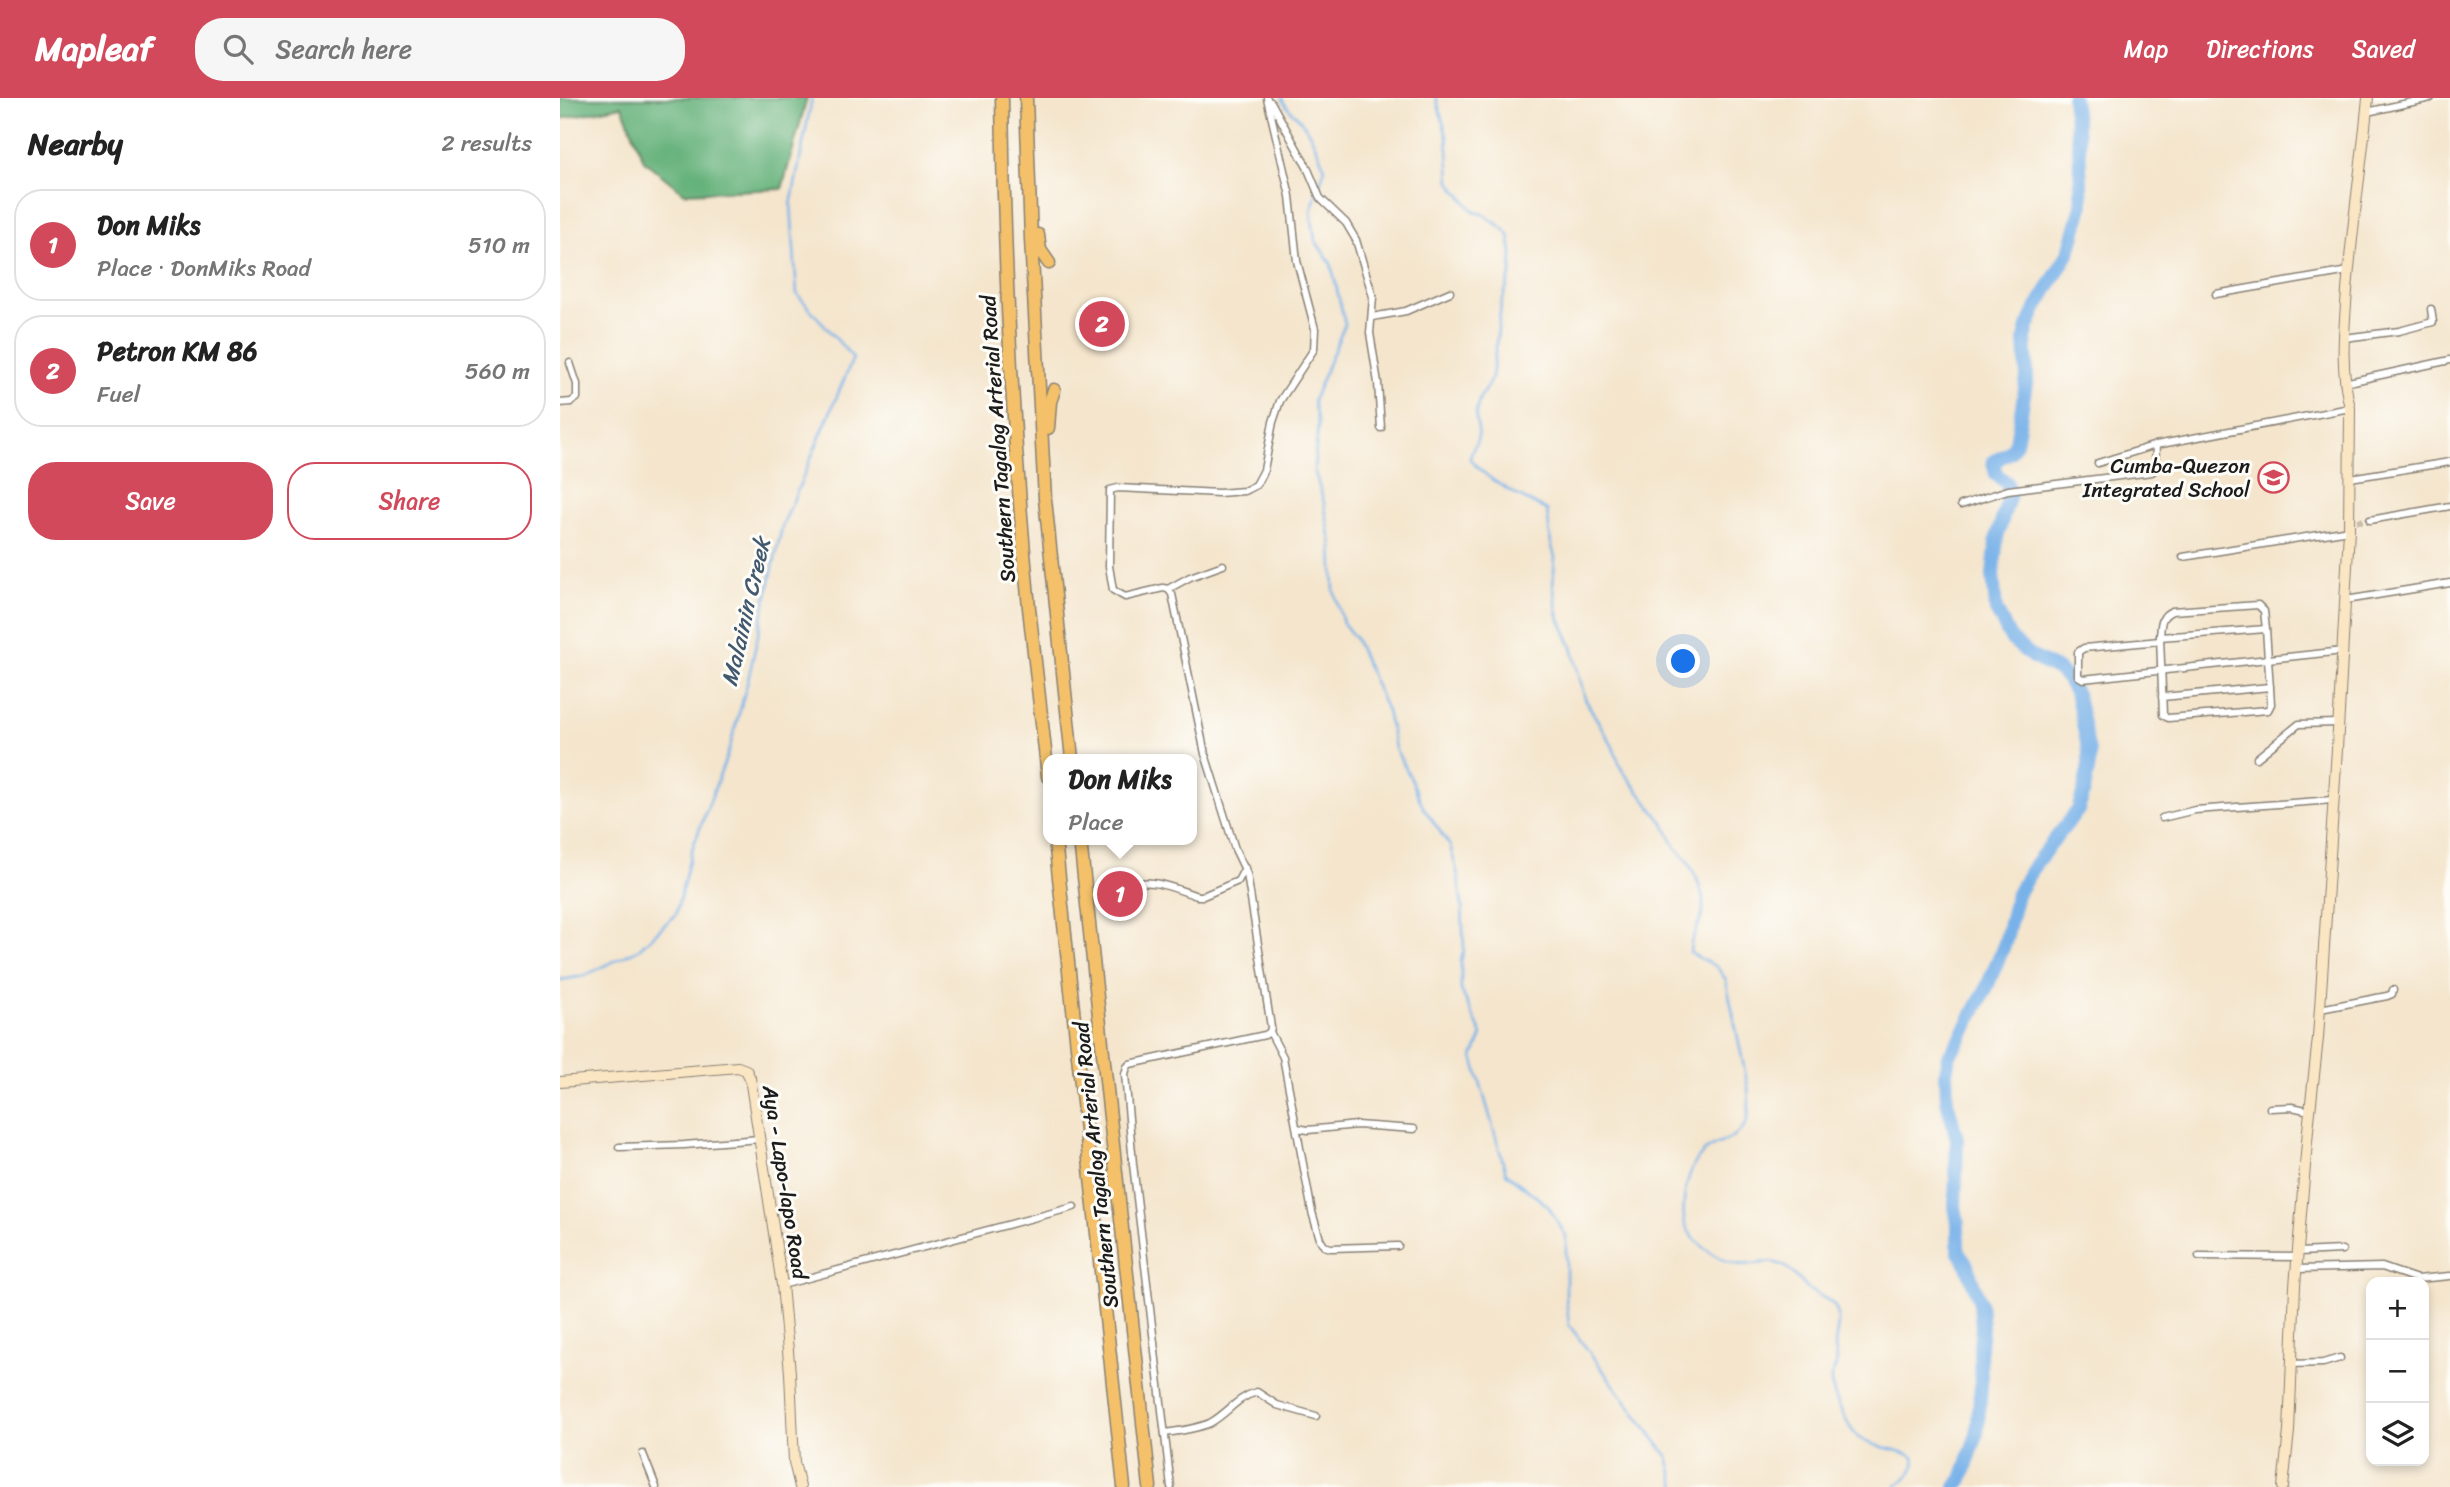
<!DOCTYPE html>
<meta charset="utf-8">
<style>
:root{--surface:#fff;--page:#f6f6f6;--text:#222;--muted:#767676;--line:#e0e0e0;--accent:#d1495b}
body{margin:0;font-family:Sriracha,sans-serif;background:var(--page);color:var(--text)}
.controls{position:absolute;right:21px;bottom:21px;display:grid;overflow:hidden;border-radius:14px;box-shadow:0 4px 10px #0003}
.controls button{width:63px;height:63px;display:grid;place-items:center;padding:0;border:0;border-bottom:2px solid var(--line);background:var(--surface);color:var(--text);font:35px sans-serif}
.you{position:absolute;left:1124px;top:564px;width:24px;height:24px;margin:-18px;border:5px solid #fff;border-radius:50%;background:#1a73e8;box-shadow:0 0 0 10px #1a73e833}
.badge{display:grid;place-items:center;width:46px;height:46px;border-radius:50%;background:var(--accent);color:#fff;font-size:23px;font-weight:700}
.pin{position:absolute;translate:-50% -50%;border:4px solid #fff;box-shadow:0 2px 7px #0006}
.popup{position:absolute;left:483px;top:656px;width:154px;height:91px;box-sizing:border-box;display:grid;place-content:center;border-radius:14px;background:var(--surface);filter:drop-shadow(0 2px 5px #0005);font-size:23px;white-space:nowrap;color:var(--muted)}
.popup b{font-size:26px;color:var(--text)}
.popup::after{content:'';position:absolute;left:50%;top:100%;margin-left:-14px;border:14px solid transparent;border-top-color:var(--surface)}
.list{margin:0;padding:0;list-style:none}
h2{display:flex;justify-content:space-between;align-items:center;height:91px;margin:0;padding:0 28px;font-size:30px}
h2 small{font-size:23px;font-weight:400;color:var(--muted)}
.list li{display:grid;grid-template-columns:46px 1fr auto;gap:21px;align-items:center;box-sizing:border-box;height:112px;margin:0 14px 14px;padding:0 14px;border:2px solid var(--line);border-radius:28px}
.list b{display:block;font-size:26px;white-space:nowrap}
.list p{margin:0;font-size:23px;white-space:nowrap;color:var(--muted)}
.list em{font-size:23px;font-style:normal;color:var(--muted)}
.actions{display:flex;gap:14px;padding:21px 28px}
.actions a{flex:1;padding:16px 0;border:2px solid var(--accent);border-radius:28px;text-align:center;font-size:24px;color:var(--accent)}
.actions .main{background:var(--accent);color:#fff}
.icon{flex:none;width:38px;height:38px;fill:none;stroke:currentColor;stroke-width:2;stroke-linecap:round;stroke-linejoin:round}
.map{position:relative;flex:none;width:1890px;height:1389px;overflow:hidden}
header{display:flex;align-items:center;gap:42px;box-sizing:border-box;height:98px;padding:0 35px;background:var(--accent);color:#fff}
header strong{font-size:33px}
nav{display:flex;gap:38px;margin-inline-start:auto;font-size:24px}
.search{width:490px;height:63px;background:var(--page);display:flex;align-items:center;gap:18px;box-sizing:border-box;padding:0 24px;border-radius:28px;color:var(--muted);font-size:26px}
main{display:flex}
aside{flex:1;background:var(--surface)}
.map>svg:first-child{display:block}
.forest{fill:#66b27c;stroke:#41674c;stroke-width:2}
.lines{fill:none;stroke-linecap:round;stroke-linejoin:round}
.stream{stroke:#79b2e9;stroke-width:2.5}
.river{stroke:#79b2e9;stroke-width:14}
.street-tunnel{stroke:#c9bda9;stroke-width:6;stroke-dasharray:6 3;stroke-linecap:butt}
.street-casing{stroke:#888074;stroke-width:9}
.secondary-casing{stroke:#888074;stroke-width:12}
.highway-casing{stroke:#888074;stroke-width:15}
.street{stroke:#fff;stroke-width:6}
.secondary{stroke:#fbe6c3;stroke-width:10}
.highway{stroke:#f4c16a;stroke-width:12}
.labels{text-anchor:middle;dominant-baseline:central;stroke-width:6;stroke-linejoin:round;paint-order:stroke}
.street-label{font-size:21px;fill:#1c1c1c;stroke:#fdfcf7}
.poi-label{font-size:21px;fill:#1c1c1c;stroke:#fdfcf7;text-anchor:end}
.water-label{font-size:23px;font-style:italic;fill:#41586e;stroke:#fdfcf7}
</style>
<header>
<strong>Mapleaf</strong>
<div class="search"><svg class="icon" aria-label="search" viewBox="0 0 24 24"><circle cx="10" cy="10" r="6"/><path d="M15 15l6 6"/></svg>Search here</div>
<nav><a>Map</a><a>Directions</a><a>Saved</a></nav>
</header>
<main>
<aside>
<h2>Nearby<small>2 results</small></h2>
<ul class="list">
<li><span class="badge">1</span><div><b>Don Miks</b><p>Place · DonMiks Road</p></div><em>510 m</em></li>
<li><span class="badge">2</span><div><b>Petron KM 86</b><p>Fuel</p></div><em>560 m</em></li>
</ul>
<div class="actions"><a class="main">Save</a><a>Share</a></div>
</aside>
<div class="map">
<svg width="1890" height="1389" viewBox="0 0 1890 1389">
<rect width="100%" height="100%" fill="#fdfcf7"/>
<filter id="ink" filterUnits="userSpaceOnUse"><feTurbulence type="fractalNoise" baseFrequency=".0143" numOctaves="2"/><feDisplacementMap in="SourceGraphic" scale="14" xChannelSelector="R" yChannelSelector="G"/><feConvolveMatrix kernelMatrix="1 2 1 2 8 2 1 2 1" color-interpolation-filters="sRGB"/></filter>
<filter id="wash" filterUnits="userSpaceOnUse"><feTurbulence type="fractalNoise" baseFrequency=".00686" numOctaves="4" result="noise"/><feDisplacementMap in="SourceGraphic" scale="28" xChannelSelector="R" yChannelSelector="G"/><feGaussianBlur stdDeviation="1.57" result="paint"/><feColorMatrix in="noise" values="0 0 0 0 0 0 0 0 0 0 0 0 0 0 0 0 0 1.4 0 .05"/><feComposite in="paint" operator="in"/></filter>
<g filter="url(#wash)">
<rect width="100%" height="100%" fill="#f4e5cc"/>
<path class="forest" d="M0 0H247L222 91 124 95 84 63 62 8 0 21Z"/>
<g class="lines">
<g class="stream">
<path d="M722 0C725 10 734 14 740 22 752 36 758 54 765 70L751 113 755 142 771 166 785 226 753 303 758 326 754 371 764 405 772 448 774 492 783 525 795 540 827 613 835 650 850 679 863 709 890 748 898 777 902 809 904 851 901 863V892L922 937 913 959 946 1075 988 1108 1006 1138V1200L1009 1227 1108 1359 1116 1389"/>
<path d="M876 0 887 38 890 84 914 114 923 116 944 131 949 137 952 155 951 175 941 207 932 279C925 294 918 297 916 316 915 324 920 332 918 339 916 347 911 352 910 361 926 382 963 401 987 412L991 445 995 459 993 487 998 517 1012 549 1025 601 1052 647 1062 672 1104 726 1116 750 1127 762 1137 781 1143 800V815L1131 845 1130 855 1157 869 1166 882 1188 989C1189 1000 1190 1015 1186 1025 1179 1039 1163 1043 1151 1049 1129 1061 1122 1097 1124 1120 1126 1141 1158 1163 1177 1166 1192 1169 1209 1160 1224 1168 1233 1174 1240 1183 1247 1190 1254 1196 1263 1198 1270 1204 1284 1214 1276 1233 1275 1248 1275 1253 1277 1259 1277 1264 1276 1269 1272 1274 1271 1279 1269 1291 1289 1332 1299 1340 1315 1351 1337 1349 1354 1359 1358 1374 1345 1379 1336 1389"/>
<path d="M0 882 24 878 79 851 116 816 131 754 169 652 188 582 222 429 293 260 237 196 231 107 252 0"/>
</g>
<path class="river" d="M1396 1389 1402 1381 1417 1336 1421 1288 1420 1248 1422 1229 1420 1205 1406 1165 1398 1153V1125L1395 1109 1397 1041 1387 1003 1386 974 1389 958 1401 939 1426 891 1445 845 1457 796 1476 765 1518 712 1524 693 1529 667V654L1517 598 1507 580 1498 572 1471 558 1451 541 1436 512 1433 476 1437 439 1450 396 1447 385 1436 376 1433 364 1450 354 1456 345 1467 279 1465 240 1468 229 1477 209 1509 154 1522 108 1519 47 1513 0"/>
</g>
</g>
<g filter="url(#ink)">
<g class="lines">
<path class="street-tunnel" d="M1797 423 1810 422"/>
<defs>
<g id="street">
<path d="M711 4 747 69 760 100 786 125 796 142 813 199 810 235 818 285 821 330"/>
<path d="M1807 14 1871 0"/>
<path d="M1656 196 1789 173"/>
<path d="M812 219 846 213 890 194"/>
<path d="M1784 240 1839 233 1873 224 1871 211"/>
<path d="M1784 285 1890 262"/>
<path d="M0 305 11 304 17 300V286L10 265"/>
<path d="M1538 365 1596 347"/>
<path d="M1790 380 1890 364"/>
<path d="M1401 407 1448 392 1592 374 1595 371 1596 347 1790 310"/>
<path d="M1810 422 1890 408"/>
<path d="M1623 459 1789 432"/>
<path d="M608 491 630 479 663 467"/>
<path d="M1786 502 1890 485"/>
<path d="M1706 531 1711 606 1708 612 1608 620 1603 617 1600 539Z"/>
<path d="M1600 539C1601 527 1600 518 1612 513L1698 507 1704 513 1706 531"/>
<path d="M1600 543 1524 550 1518 554V578L1523 581 1783 553"/>
<path d="M1602 599 1710 589"/>
<path d="M1697 660 1739 626 1778 625"/>
<path d="M1602 720 1635 712 1773 702"/>
<path d="M563 788C591 779 611 789 637 798H643L678 783 685 770"/>
<path d="M1760 911 1827 898 1832 896 1833 892"/>
<path d="M710 934 723 959 752 1114 760 1141 764 1148 771 1150 838 1148"/>
<path d="M1710 1010 1732 1009 1750 1013"/>
<path d="M737 1030 748 1032 797 1027 854 1031"/>
<path d="M59 1049 124 1047 200 1041"/>
<path d="M1738 1154 1782 1152"/>
<path d="M1639 1158 1737 1159"/>
<path d="M1737 1171 1822 1169 1857 1181 1890 1178"/>
<path d="M222 1187 514 1109"/>
<path d="M1731 1266 1763 1265 1780 1260"/>
<path d="M605 1335C620 1333 636 1331 650 1325 667 1316 677 1299 697 1294L717 1307 756 1318"/>
<path d="M83 1356 96 1389"/>
<path d="M611 1389 573 1066 565 976 567 969 570 966 705 937 710 934 711 929 687 776 675 751 645 656 612 496 608 491 603 490 565 499 553 492 549 468 550 392 558 390 659 395 684 393 696 387 704 372 713 324 720 303 754 251 755 231 737 163 730 98 707 0"/>
</g>
<g id="secondary">
<path d="M0 984 178 969 186 972 190 980 222 1187 230 1275 234 1364 240 1389"/>
<path d="M1723 1389 1729 1333 1735 1188 1748 1032 1758 940 1777 651 1789 432 1790 310C1780 269 1784 234 1787 193 1792 128 1802 64 1808 0"/>
</g>
<g id="highway">
<path d="M442 0C444 170 453 341 469 510 475 566 482 623 488 679"/>
<path d="M466 0 471 141 485 401 512 661"/>
<path d="M478 137 480 152 489 165"/>
<path d="M488 330 490 304 494 292"/>
<path d="M495 742 564 1389"/>
<path d="M520 742 590 1389"/>
</g>
</defs>
<use href="#street" class="street-casing"/>
<use href="#secondary" class="secondary-casing"/>
<use href="#highway" class="highway-casing"/>
<use href="#street" class="street"/>
<use href="#secondary" class="secondary"/>
<use href="#highway" class="highway"/>
</g>
</g>
<defs>
<symbol id="school-ring" viewBox="-11 -11 22 22"><circle r="9.5" fill="#fdfcf7" stroke="#d1495b" stroke-width="1.5"/><path d="M0-5L7-2L0 1L-7-2ZM-4 1L0 2.5L4 1V4Q0 6-4 4Z" fill="#d1495b"/></symbol>
</defs>
<g fill-rule="evenodd">
<use href="#school-ring" x="1696" y="362" width="35" height="35"/>
</g>
<g class="labels">
<g class="street-label">
<text transform="translate(438 341) rotate(-94)">Southern Tagalog Arterial Road</text>
<text transform="translate(536 1067) rotate(-96)">Southern Tagalog Arterial Road</text>
<text transform="translate(225 1084) rotate(81)">Aya - Lapo-lapo Road</text>
</g>
<g class="poi-label">
<text x="1690" y="368">Cumba-Quezon<tspan x="1690" dy="24">Integrated School</tspan></text>
</g>
<g class="water-label">
<text transform="translate(186 514) rotate(-77)">Malainin Creek</text>
</g>
</g>
</svg>
<div class="controls">
<button>+</button>
<button>−</button>
<button><svg class="icon" aria-label="layers" viewBox="0 0 24 24"><path d="M12 4l9 5-9 5-9-5zM3 14l9 5 9-5"/></svg></button>
</div>
<div class="you"></div>
<div class="pin badge" style="left:560px;top:796px">1</div>
<div class="popup"><b>Don Miks</b>Place</div>
<div class="pin badge" style="left:542px;top:226px">2</div>
</div>
</main>
